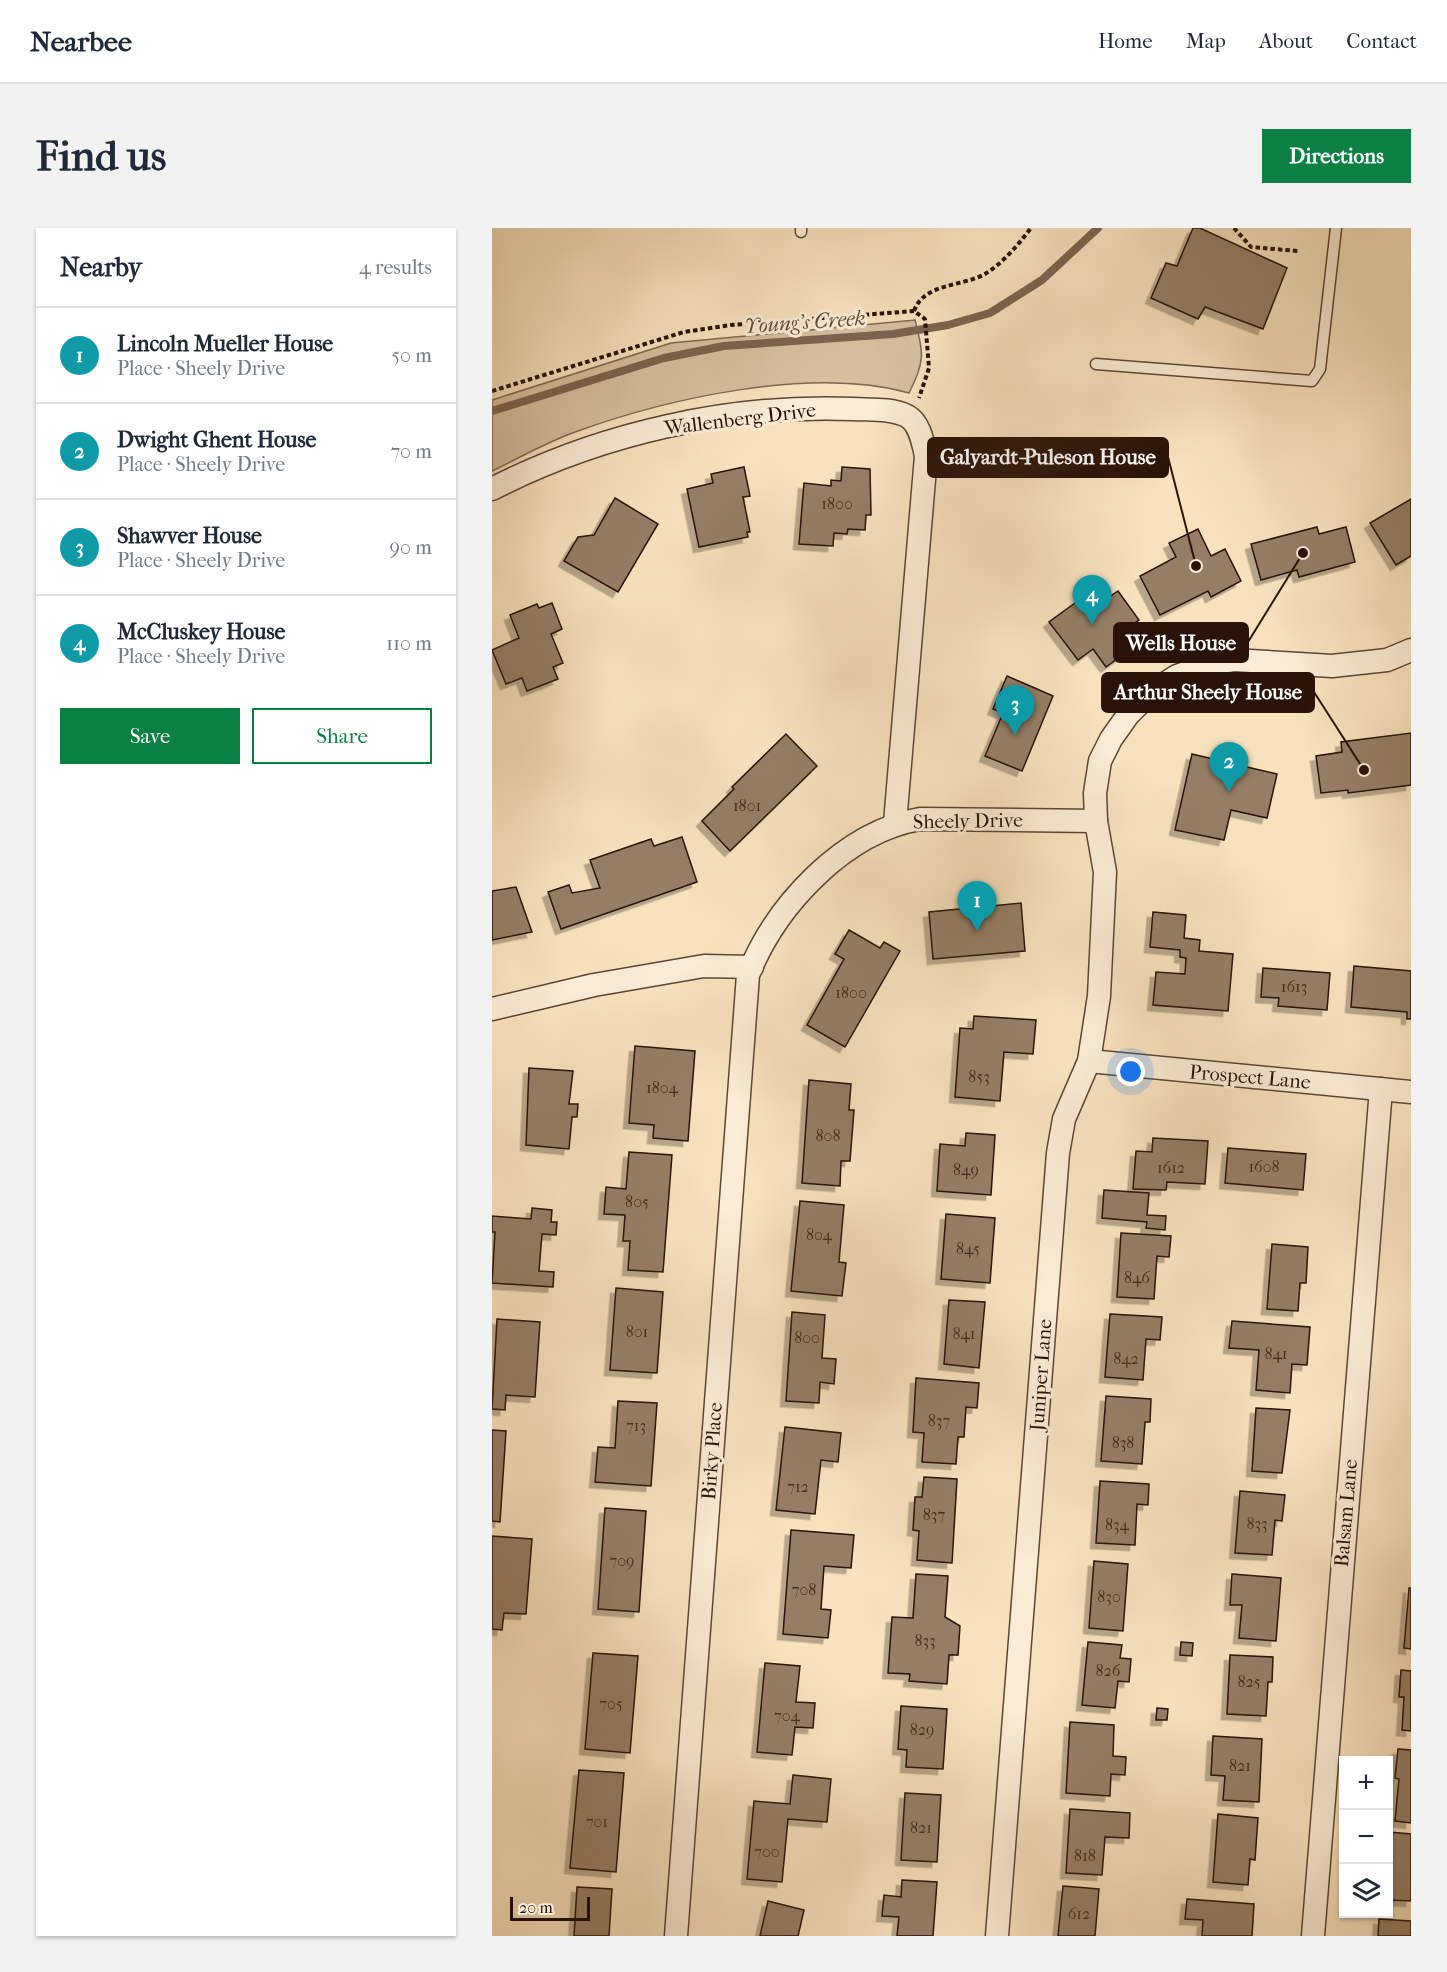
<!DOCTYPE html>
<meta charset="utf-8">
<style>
:root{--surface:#fff;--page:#f2f2f3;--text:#1f2937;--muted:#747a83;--line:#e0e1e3;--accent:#0b8043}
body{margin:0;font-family:"IM FELL French Canon",serif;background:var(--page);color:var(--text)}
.controls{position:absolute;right:18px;bottom:18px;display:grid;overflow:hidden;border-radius:0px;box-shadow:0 2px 4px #0004}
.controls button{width:54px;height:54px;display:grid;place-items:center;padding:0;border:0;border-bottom:2px solid var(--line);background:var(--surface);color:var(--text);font:30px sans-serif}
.scale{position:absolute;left:18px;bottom:15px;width:80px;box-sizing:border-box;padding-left:6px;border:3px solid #291207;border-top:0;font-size:16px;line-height:21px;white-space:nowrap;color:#291207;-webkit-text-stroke:4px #faecd5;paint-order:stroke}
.you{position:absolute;left:639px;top:844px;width:21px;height:21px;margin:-15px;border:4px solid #fff;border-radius:50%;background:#1a73e8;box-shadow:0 0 0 9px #1a73e833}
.badge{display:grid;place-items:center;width:39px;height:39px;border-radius:50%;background:var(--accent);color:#fff;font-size:20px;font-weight:700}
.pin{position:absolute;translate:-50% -50px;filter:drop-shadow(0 2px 3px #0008)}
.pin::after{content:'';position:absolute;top:32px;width:21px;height:18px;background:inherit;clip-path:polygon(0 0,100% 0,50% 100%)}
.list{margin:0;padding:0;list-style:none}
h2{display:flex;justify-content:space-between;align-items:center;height:78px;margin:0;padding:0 24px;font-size:26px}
h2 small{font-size:20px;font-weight:400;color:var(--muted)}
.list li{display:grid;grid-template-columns:39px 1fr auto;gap:18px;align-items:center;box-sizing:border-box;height:96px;padding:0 24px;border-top:2px solid var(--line)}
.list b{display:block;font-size:22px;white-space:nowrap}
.list p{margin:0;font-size:20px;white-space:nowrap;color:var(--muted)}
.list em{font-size:20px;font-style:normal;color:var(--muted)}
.actions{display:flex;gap:12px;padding:18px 24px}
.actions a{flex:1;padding:14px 0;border:2px solid var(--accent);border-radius:0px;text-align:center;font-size:21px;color:var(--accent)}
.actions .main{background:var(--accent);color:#fff}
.icon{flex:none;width:33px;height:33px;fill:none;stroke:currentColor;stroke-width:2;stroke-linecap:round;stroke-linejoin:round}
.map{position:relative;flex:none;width:919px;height:1708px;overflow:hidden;border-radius:0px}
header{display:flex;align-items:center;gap:36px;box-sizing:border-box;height:84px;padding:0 30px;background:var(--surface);border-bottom:2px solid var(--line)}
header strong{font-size:28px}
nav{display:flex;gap:33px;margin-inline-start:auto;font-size:21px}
.intro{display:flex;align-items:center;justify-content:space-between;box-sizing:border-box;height:144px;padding:0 36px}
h1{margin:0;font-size:42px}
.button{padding:15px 27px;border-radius:0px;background:var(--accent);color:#fff;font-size:21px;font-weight:700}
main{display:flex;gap:36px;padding:0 36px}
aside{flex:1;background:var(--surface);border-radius:0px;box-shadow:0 2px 4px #0004}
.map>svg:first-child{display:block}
.green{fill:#d5bf9f;stroke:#7f6853;stroke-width:1.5}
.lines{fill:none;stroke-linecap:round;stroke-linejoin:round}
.stream{stroke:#7b6450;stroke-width:8}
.building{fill:#957e66;stroke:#291207;stroke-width:1.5;filter:url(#shadow)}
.service-casing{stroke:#5d4635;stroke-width:13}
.minor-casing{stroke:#5d4635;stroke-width:25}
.path{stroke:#291207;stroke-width:4;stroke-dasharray:4.5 3;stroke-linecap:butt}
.service{stroke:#faecd5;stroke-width:10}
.minor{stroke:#faecd5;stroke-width:22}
.labels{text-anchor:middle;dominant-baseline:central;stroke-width:6;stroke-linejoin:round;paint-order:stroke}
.number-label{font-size:16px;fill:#442d1f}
.street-label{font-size:20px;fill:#291207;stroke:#faecd5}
.water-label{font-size:21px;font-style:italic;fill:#604937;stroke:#faecd5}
.leader{fill:none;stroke:#291207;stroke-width:2}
.callout-dot{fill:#291207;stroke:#faecd5;stroke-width:2}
.callout{fill:#291207;stroke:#291207;stroke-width:2}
.callout-label{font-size:21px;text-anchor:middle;font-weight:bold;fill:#fff}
</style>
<header>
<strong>Nearbee</strong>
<nav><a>Home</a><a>Map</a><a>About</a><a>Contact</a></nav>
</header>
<div class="intro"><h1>Find us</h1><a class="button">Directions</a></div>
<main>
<aside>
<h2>Nearby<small>4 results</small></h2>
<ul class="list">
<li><span class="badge" style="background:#0f9aa8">1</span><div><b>Lincoln Mueller House</b><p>Place · Sheely Drive</p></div><em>50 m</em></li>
<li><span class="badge" style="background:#0f9aa8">2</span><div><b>Dwight Ghent House</b><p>Place · Sheely Drive</p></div><em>70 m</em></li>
<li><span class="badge" style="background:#0f9aa8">3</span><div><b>Shawver House</b><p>Place · Sheely Drive</p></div><em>90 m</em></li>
<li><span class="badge" style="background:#0f9aa8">4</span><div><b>McCluskey House</b><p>Place · Sheely Drive</p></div><em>110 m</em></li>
</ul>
<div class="actions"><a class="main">Save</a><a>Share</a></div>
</aside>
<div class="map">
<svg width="919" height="1708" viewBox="0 0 919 1708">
<defs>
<filter id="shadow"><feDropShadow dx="-5.5" dy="5.5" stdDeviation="0" flood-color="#0004"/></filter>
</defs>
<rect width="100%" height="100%" fill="#f8e2be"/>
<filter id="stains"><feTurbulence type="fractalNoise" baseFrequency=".00333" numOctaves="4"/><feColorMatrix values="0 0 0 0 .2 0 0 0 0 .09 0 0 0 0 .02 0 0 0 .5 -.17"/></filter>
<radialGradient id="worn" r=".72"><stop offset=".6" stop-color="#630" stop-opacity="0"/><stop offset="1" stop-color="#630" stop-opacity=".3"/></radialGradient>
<path class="green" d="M423 92C432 125 433 134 417 165 320 138 177 170 83 204 55 214 27 230 0 243V172L179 115Z"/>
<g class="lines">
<path class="stream" d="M0 183 172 130 232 118 401 106 456 97 498 85 550 52 606 0"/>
</g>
<g class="building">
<path d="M701 0H708L795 40 771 101 713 79 706 91 659 70 674 35 685 38Z"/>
<path d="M252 239 258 268 251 269 258 304H255L256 309 207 319 195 261 221 255 219 246Z"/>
<path d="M350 239 378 241 379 287H374L373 302 356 301 355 306 342 305 341 318 307 316 312 255 339 258V252L349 253Z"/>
<path d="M123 270 166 296 126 364 72 333 86 309 102 307Z"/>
<path d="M919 271V328L904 337 878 295Z"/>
<path d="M825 299 827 306 854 299 863 334 807 349 805 342 769 352 759 316Z"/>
<path d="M706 301 719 328 733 321 749 353 719 369 716 363 668 387 648 348 684 329 677 315Z"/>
<path d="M605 359 614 371 626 363 647 392 637 399 648 414 614 439 601 421 586 432 557 394Z"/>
<path d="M60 375 70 401 59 406 71 435 61 439 66 451 35 463 30 450 14 456 0 422 27 410 18 387 45 376 47 380Z"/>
<path d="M515 448 561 468 530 543 493 528 511 485 501 481Z"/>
<path d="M919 505V557L856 565V562L829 565 824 528 850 524 849 514Z"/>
<path d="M294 506 325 538 238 623 210 593 242 561 240 559Z"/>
<path d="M700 526 785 546 775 590 739 582 732 612 683 602Z"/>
<path d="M190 609 205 654 69 701 56 664 77 657 80 665 108 660 98 632 159 611 162 618Z"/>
<path d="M24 659 40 704 0 712V663Z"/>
<path d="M529 675 533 723 441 731 437 684Z"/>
<path d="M661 684 694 687 692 710 708 712 707 723 741 726 736 783 661 777 664 744 693 746 694 730 688 729V722L658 719Z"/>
<path d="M357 702 388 720 392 714 408 723 353 819 315 797 352 731 343 726Z"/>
<path d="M862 738 919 743V791H915V784L859 779Z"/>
<path d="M771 740 838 745 835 782 786 778 787 770 769 769Z"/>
<path d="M482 788 544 792 541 826 512 824 508 873 463 869 468 800 481 801Z"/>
<path d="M143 818 203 823 196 913 161 910 162 897 137 895Z"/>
<path d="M37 840 81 843 77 876H86L85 889H80L77 921 34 917Z"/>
<path d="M317 852 359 856 357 882H362L358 933H349L348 958 310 955Z"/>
<path d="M474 905 503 907 499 967 445 963 448 916 473 918Z"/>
<path d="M661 910 716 913 713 956 675 954 674 962 641 961 644 923 660 924Z"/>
<path d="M736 920 814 926 811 962 733 955Z"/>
<path d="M137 924 180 927 171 1044 136 1042 138 1013H131L133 987 112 986 114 959 134 961Z"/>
<path d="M612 962 657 965 655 987 674 988 673 1002 654 1000 655 994 610 990Z"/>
<path d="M308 973 352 977 347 1034 354 1035 350 1068 299 1063Z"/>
<path d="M40 980 60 982 59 994H65L64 1007 50 1006 47 1043 62 1044 61 1059 0 1055 3 1004H0V988L39 991Z"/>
<path d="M454 986 503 990 498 1055 449 1051Z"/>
<path d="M629 1005 679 1008 677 1029 665 1028 662 1071 625 1069Z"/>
<path d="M780 1016 816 1019 814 1055H808L806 1083 775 1081Z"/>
<path d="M124 1060 171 1064 165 1145 118 1142Z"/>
<path d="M457 1072 493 1074 487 1140 452 1136Z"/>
<path d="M300 1084 333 1087 330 1130 344 1131 342 1156 328 1154 327 1175 294 1173Z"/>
<path d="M618 1086 670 1089 668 1112 654 1111 651 1152 613 1149Z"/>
<path d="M5 1091 48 1094 43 1169 14 1167 13 1182 0 1181Z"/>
<path d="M740 1093 818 1099 815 1137 800 1136 798 1165 764 1162 767 1122 737 1120Z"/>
<path d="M424 1150 487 1155 485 1180 474 1179 472 1209H466L464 1236 430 1234 432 1205 421 1204Z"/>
<path d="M614 1168 659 1171 658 1194H653L650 1236 609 1233Z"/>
<path d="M126 1173 165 1175 159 1258 103 1254 106 1219 123 1220Z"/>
<path d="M764 1180 798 1182 790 1245 760 1243Z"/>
<path d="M293 1199 349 1205 346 1234 329 1232 323 1286 284 1282Z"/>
<path d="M0 1202 14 1203 8 1294 0 1293Z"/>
<path d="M432 1249 465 1251 460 1335 425 1332 427 1303 421 1302 423 1269H430Z"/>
<path d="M608 1253 657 1256 656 1277 645 1276 643 1317 604 1315Z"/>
<path d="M748 1263 793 1267 790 1293 783 1292 780 1327 743 1325Z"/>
<path d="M113 1280 154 1283 147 1384 106 1381Z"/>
<path d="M299 1302 362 1307 359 1340 332 1338 329 1381 339 1382 336 1410 291 1406Z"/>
<path d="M0 1308 40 1311 34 1386 12 1385 10 1402 0 1401Z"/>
<path d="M602 1333 636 1336 631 1403 597 1400Z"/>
<path d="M424 1346 456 1348 453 1389 468 1398 466 1427H457L455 1456 417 1453 418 1446 396 1445 400 1389 421 1390Z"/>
<path d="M740 1346 789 1350 784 1413 747 1410 750 1377H738Z"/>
<path d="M917 1360H919V1421L912 1420Z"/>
<path d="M596 1414 630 1417 628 1430 639 1431 637 1454 626 1453 623 1480 590 1477Z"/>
<path d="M689 1414 701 1415 700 1428 688 1427Z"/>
<path d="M101 1425 146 1428 138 1525 93 1521Z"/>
<path d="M738 1427 781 1429 780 1454H776L774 1488 735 1486Z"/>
<path d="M273 1435 308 1438 304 1474 323 1475 321 1500 303 1499 300 1527 265 1524Z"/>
<path d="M909 1442 919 1443V1503L910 1502 912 1469H907Z"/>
<path d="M409 1478 455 1481 451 1541 414 1539 415 1522 406 1521Z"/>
<path d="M665 1480 676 1481 675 1492H664Z"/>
<path d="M578 1494 622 1497 621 1528 634 1529 633 1547 619 1546 618 1568 574 1565Z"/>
<path d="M721 1508 770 1511 767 1574 731 1572 733 1548 719 1547Z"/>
<path d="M906 1521 919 1522V1595L903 1593 907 1551 903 1550Z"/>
<path d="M87 1542 132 1545 124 1644 78 1640Z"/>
<path d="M301 1547 339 1551 335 1594 296 1591 290 1654 255 1651 262 1573 298 1576Z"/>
<path d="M413 1565 449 1567 445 1634 409 1632Z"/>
<path d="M578 1581 638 1585 637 1610 613 1609 610 1647 574 1645Z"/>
<path d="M726 1586 766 1590 763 1632 758 1631 756 1657 721 1654Z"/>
<path d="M897 1604 919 1606V1673L898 1672 900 1641H896Z"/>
<path d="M410 1652 445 1654 441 1708H405L407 1689 390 1688 392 1667 409 1669Z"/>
<path d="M571 1658 607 1661 603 1708H566Z"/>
<path d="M85 1659 120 1661 117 1708H82Z"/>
<path d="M695 1671 762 1676 760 1708H710L711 1692 693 1691Z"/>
<path d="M276 1673 312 1682 306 1708H268Z"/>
<path d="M887 1691 919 1693V1708H886Z"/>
</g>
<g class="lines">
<defs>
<g id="service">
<path d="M309 4V0"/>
<path d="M604 136 820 153 828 141 844 0"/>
</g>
<g id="minor">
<path d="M0 261C109 205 239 176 361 181 378 182 399 180 415 188 428 195 431 215 434 228L403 595"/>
<path d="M0 781 102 757 212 738 260 739"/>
<path d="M597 833 919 864"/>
<path d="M184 1708 256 747C284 677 352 604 428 591L604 593"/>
<path d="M505 1708 566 925 572 891 597 833 607 768 613 644 604 593 603 565 608 533 619 511 636 487 657 466 685 448 720 435 742 432 840 438 895 432 919 422"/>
<path d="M821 1708 889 861"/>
</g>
</defs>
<use href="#service" class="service-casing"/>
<use href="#minor" class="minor-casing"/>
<g class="path">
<path d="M742 0 759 19 806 23"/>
<path d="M422 83C432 55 469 59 493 46 511 35 526 17 539 0"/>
<path d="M0 163 192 104 239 97 422 83 433 91 437 140 427 170"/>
</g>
<use href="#service" class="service"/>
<use href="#minor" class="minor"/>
</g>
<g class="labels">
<g class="number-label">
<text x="345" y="275">1800</text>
<text x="255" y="577">1801</text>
<text x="802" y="758">1613</text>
<text x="359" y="764">1800</text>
<text x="487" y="848">853</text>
<text x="170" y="859">1804</text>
<text x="336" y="907">808</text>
<text x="772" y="938">1608</text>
<text x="679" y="939">1612</text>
<text x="474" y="941">849</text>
<text x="145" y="973">805</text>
<text x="327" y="1006">804</text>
<text x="476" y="1020">845</text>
<text x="645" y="1049">846</text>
<text x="145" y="1103">801</text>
<text x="472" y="1105">841</text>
<text x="315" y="1109">800</text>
<text x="784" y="1125">841</text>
<text x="634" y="1130">842</text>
<text x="447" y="1192">837</text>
<text x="144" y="1197">713</text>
<text x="631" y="1214">838</text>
<text x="306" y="1258">712</text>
<text x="442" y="1286">837</text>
<text x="765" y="1295">833</text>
<text x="625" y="1296">834</text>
<text x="130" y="1332">709</text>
<text x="312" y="1361">708</text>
<text x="617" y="1368">830</text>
<text x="433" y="1412">833</text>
<text x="616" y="1442">826</text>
<text x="757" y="1453">825</text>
<text x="119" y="1475">705</text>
<text x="295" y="1487">704</text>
<text x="430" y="1501">829</text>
<text x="748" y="1537">821</text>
<text x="105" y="1593">701</text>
<text x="429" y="1599">821</text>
<text x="275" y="1623">700</text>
<text x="593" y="1627">818</text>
<text x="587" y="1685">612</text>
</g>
<g class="street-label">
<text transform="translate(248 191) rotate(-7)">Wallenberg Drive</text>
<text transform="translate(476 593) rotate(-1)">Sheely Drive</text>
<text transform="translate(758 849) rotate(5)">Prospect Lane</text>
<text transform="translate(549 1147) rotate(-86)">Juniper Lane</text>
<text transform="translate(220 1223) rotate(-86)">Birky Place</text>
<text transform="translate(854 1285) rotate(-85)">Balsam Lane</text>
</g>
<g class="water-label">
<text transform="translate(313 94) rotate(-4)">Young's Creek</text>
</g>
</g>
<path class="leader" d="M704 338L676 229M811 325L756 414M872 542L822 464"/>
<g class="callout-dot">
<circle cx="704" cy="338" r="6"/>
<circle cx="811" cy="325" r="6"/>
<circle cx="872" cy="542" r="6"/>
</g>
<g class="callout">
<rect x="436" y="210" width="240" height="39" rx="6"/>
<rect x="622" y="395" width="134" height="39" rx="6"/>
<rect x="610" y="445" width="212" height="39" rx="6"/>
</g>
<g class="callout-label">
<text x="556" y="236">Galyardt-Puleson House</text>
<text x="689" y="422">Wells House</text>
<text x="716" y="471">Arthur Sheely House</text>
</g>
<rect width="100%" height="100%" filter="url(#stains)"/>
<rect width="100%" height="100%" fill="url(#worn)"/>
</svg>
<div class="controls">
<button>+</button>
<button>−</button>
<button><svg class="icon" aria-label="layers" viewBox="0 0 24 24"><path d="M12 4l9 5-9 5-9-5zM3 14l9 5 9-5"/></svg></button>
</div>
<div class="scale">20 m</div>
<div class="you"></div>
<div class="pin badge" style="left:485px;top:703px;background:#0f9aa8">1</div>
<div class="pin badge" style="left:737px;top:564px;background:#0f9aa8">2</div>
<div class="pin badge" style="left:523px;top:507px;background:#0f9aa8">3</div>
<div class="pin badge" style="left:600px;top:397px;background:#0f9aa8">4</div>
</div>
</main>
